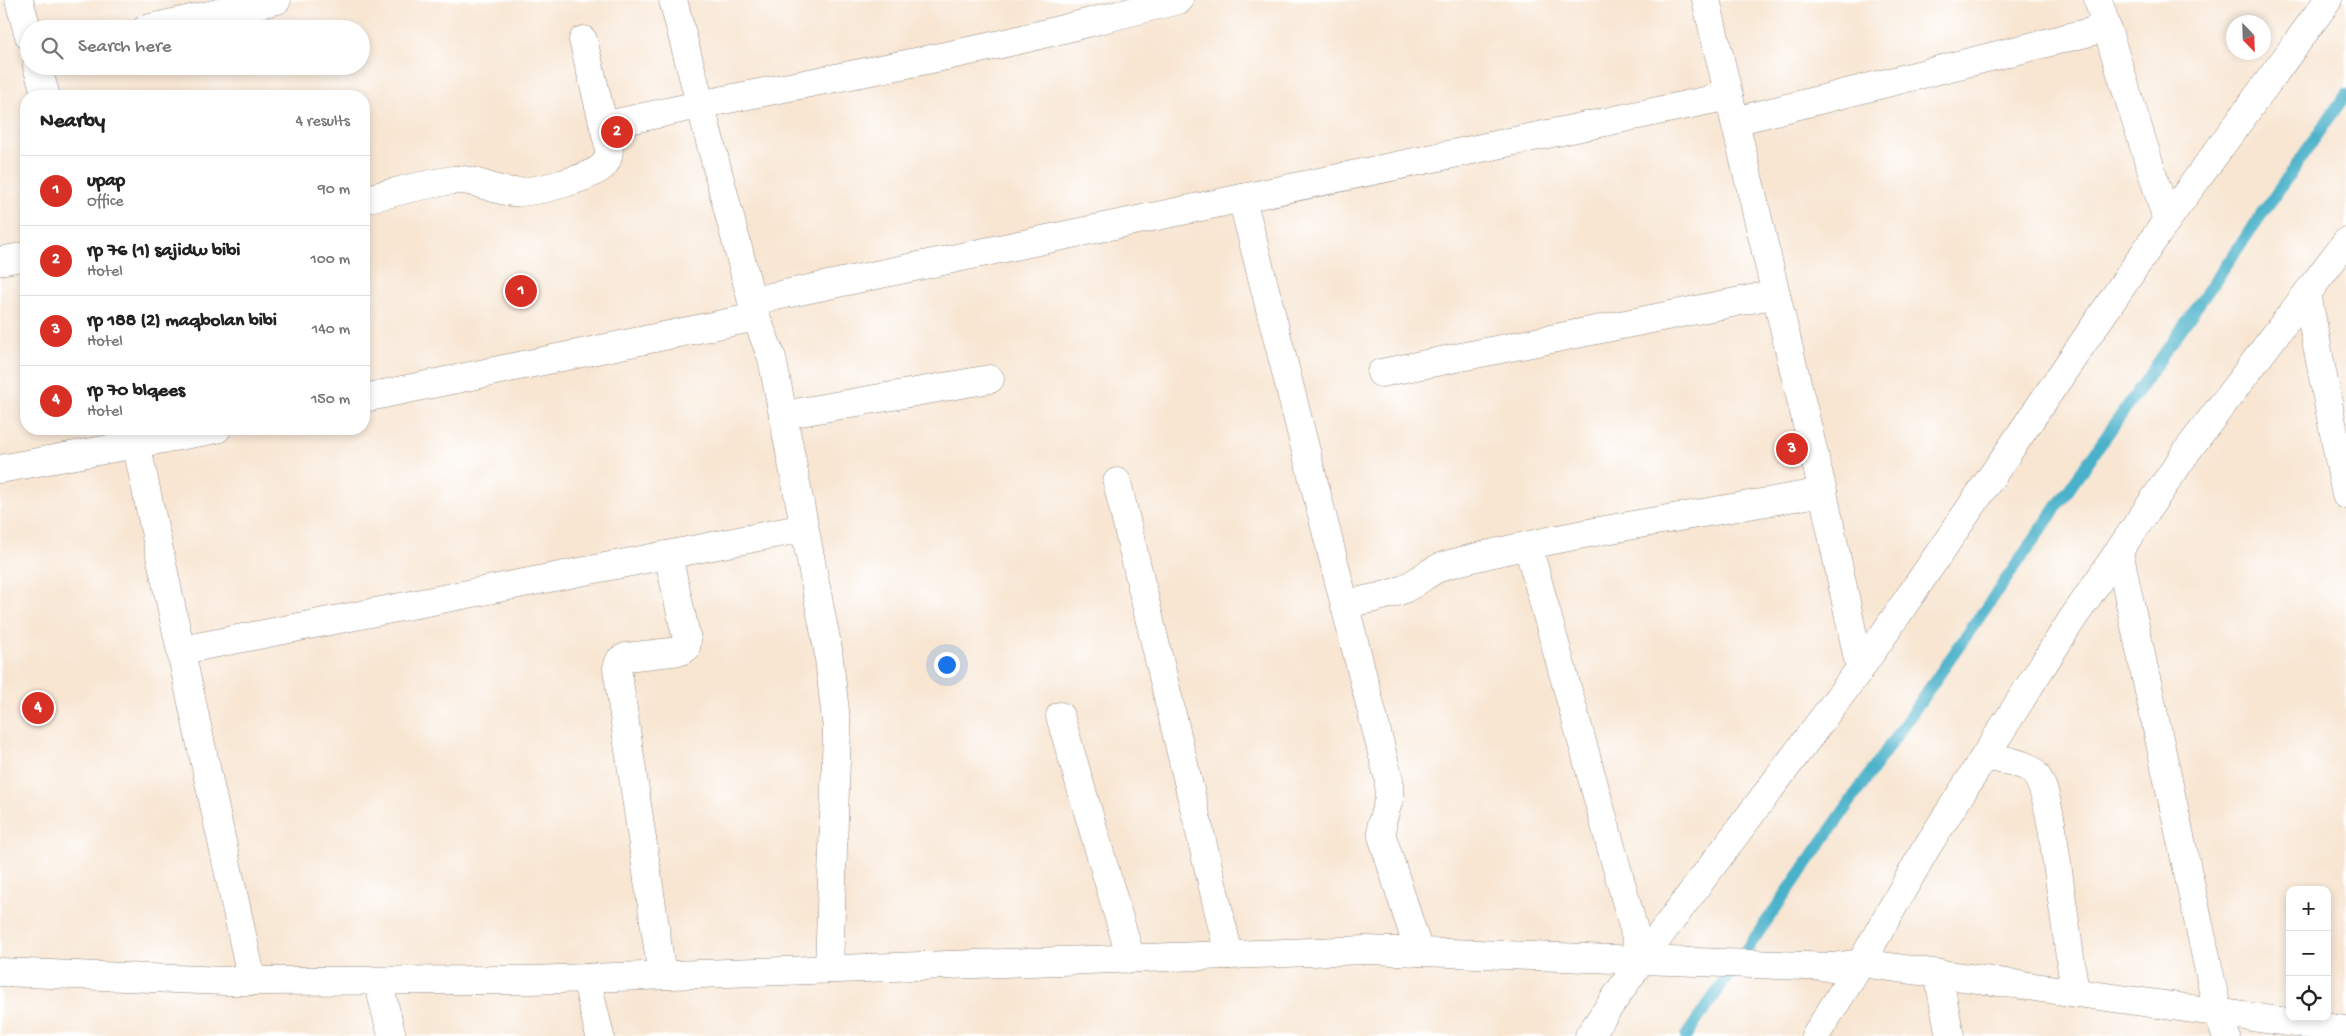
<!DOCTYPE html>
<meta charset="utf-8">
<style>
:root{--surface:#fff;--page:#f2f2f2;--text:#222;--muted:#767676;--line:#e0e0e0;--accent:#d93025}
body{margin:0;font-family:"Gochi Hand",sans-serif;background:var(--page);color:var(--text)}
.controls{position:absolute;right:15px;bottom:15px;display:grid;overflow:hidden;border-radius:10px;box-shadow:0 2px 8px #0003}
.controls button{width:45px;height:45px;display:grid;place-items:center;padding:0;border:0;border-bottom:1px solid var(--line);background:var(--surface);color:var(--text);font:25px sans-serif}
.compass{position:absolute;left:2226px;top:15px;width:45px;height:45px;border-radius:50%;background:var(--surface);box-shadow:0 2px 8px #0003;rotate:157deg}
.you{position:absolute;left:946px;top:664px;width:18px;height:18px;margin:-12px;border:4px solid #fff;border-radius:50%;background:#1a73e8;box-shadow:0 0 0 8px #1a73e833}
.badge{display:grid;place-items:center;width:32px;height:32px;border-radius:50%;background:var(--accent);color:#fff;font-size:16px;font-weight:700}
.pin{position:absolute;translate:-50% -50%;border:2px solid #fff;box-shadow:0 1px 5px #0006}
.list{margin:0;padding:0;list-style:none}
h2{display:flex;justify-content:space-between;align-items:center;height:65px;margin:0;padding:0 20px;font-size:21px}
h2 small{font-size:16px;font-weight:400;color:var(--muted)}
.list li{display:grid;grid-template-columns:32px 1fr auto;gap:15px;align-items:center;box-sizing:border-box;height:70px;padding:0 20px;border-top:1px solid var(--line)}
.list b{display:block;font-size:19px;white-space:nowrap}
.list p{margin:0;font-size:16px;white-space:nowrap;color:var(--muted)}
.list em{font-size:16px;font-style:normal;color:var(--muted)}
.icon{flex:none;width:28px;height:28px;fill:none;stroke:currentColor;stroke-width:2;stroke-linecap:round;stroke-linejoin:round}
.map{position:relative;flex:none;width:2346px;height:1036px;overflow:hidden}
.search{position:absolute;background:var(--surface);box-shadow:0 2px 8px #0003;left:20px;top:20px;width:350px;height:55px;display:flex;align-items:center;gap:12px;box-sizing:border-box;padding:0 18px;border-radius:28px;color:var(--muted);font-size:19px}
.panel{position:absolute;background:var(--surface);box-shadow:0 2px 8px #0003;left:20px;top:90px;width:350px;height:345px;border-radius:20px}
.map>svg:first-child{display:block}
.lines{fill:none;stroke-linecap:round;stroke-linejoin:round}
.stream{stroke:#4ab1c9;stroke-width:12}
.street-casing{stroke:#92887f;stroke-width:29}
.secondary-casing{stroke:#92887f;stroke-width:29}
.street{stroke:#fff;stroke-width:28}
.secondary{stroke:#fff;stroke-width:28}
</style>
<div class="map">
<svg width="2346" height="1036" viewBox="0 0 2346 1036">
<rect width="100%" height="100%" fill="#fff"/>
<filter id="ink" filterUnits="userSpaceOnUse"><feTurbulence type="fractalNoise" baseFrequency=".02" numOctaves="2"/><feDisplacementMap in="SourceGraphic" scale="10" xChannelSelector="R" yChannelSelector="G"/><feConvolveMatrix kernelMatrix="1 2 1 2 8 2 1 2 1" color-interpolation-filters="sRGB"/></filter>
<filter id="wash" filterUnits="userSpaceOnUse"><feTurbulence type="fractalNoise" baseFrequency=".0096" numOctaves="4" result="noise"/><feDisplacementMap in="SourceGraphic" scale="20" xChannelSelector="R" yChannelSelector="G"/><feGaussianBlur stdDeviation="1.12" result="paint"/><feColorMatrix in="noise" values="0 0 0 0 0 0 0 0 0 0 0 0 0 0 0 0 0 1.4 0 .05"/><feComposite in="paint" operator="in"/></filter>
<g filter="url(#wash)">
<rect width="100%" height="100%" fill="#f8e6d3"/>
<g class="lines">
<path class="stream" d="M1686 1036 2346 94"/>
</g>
</g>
<g filter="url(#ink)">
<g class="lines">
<defs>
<g id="street">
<path d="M19 0 29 36"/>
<path d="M673 0 756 317 772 358 828 650 837 729 829 969"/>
<path d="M1706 0 1823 492 1860 669"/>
<path d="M2098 0 2167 220"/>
<path d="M146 29 277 0"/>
<path d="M37 66 46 96"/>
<path d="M1735 121 2106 28"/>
<path d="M604 126C731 96 860 75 988 47 1052 33 1115 15 1179 0"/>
<path d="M1242 198 1389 780V799L1382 822V836L1419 952"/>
<path d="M364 199C393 193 424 184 454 180 475 178 492 191 513 192 532 193 591 179 604 165 608 160 609 154 609 147L583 40"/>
<path d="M0 261 26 256"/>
<path d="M2307 294 2346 495"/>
<path d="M752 301 1729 96"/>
<path d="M1381 373 1776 294"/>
<path d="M364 398 756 317"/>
<path d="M783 415 990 379"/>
<path d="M133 429 252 981"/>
<path d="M0 469 217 429"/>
<path d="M1117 482 1229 955"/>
<path d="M1528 546 1642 959"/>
<path d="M2119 552 2218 1013 2226 1036"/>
<path d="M1345 604C1364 600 1386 597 1404 589 1419 582 1429 570 1446 565 1570 532 1698 515 1823 492"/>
<path d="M182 650 804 528"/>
<path d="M1060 716 1131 959"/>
<path d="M1985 756C1998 759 2015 761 2027 767 2044 775 2049 812 2052 828L2075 993"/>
<path d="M1938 974 1950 1036"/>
<path d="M662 975 617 668 620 660 626 657 681 651 686 648 687 640 668 555"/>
<path d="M586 978 600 1036"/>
<path d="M378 981 392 1036"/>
<path d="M1589 1036 1642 959 1860 669 2167 220 2328 0"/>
<path d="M1815 1036 1861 963 1925 850 2071 621 2190 447 2346 242"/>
</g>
<path id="secondary" d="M0 972 225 981 531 980 1366 950 1832 967 1861 963 2346 1030"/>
</defs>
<use href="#street" class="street-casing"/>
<use href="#secondary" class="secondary-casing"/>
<use href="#street" class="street"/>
<use href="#secondary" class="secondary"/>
</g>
</g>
</svg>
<div class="controls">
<button>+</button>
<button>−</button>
<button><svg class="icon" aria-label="locate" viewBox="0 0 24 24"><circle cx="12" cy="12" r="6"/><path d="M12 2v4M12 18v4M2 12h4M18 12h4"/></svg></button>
</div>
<svg class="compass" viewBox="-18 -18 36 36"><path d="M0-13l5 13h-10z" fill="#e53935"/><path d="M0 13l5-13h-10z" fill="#767676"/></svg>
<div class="you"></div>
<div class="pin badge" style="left:521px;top:291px">1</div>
<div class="pin badge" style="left:617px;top:132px">2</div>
<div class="pin badge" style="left:1792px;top:449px">3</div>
<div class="pin badge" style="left:38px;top:708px">4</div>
<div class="search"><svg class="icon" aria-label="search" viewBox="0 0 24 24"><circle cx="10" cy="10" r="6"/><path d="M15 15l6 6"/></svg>Search here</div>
<section class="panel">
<h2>Nearby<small>4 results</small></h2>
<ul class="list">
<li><span class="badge">1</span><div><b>upap</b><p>Office</p></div><em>90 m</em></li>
<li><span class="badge">2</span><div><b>rp 76 (1) sajidw bibi</b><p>Hotel</p></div><em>100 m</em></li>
<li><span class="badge">3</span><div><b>rp 188 (2) maqbolan bibi</b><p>Hotel</p></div><em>140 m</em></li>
<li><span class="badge">4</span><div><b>rp 70 blqees</b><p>Hotel</p></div><em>150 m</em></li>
</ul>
</section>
</div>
